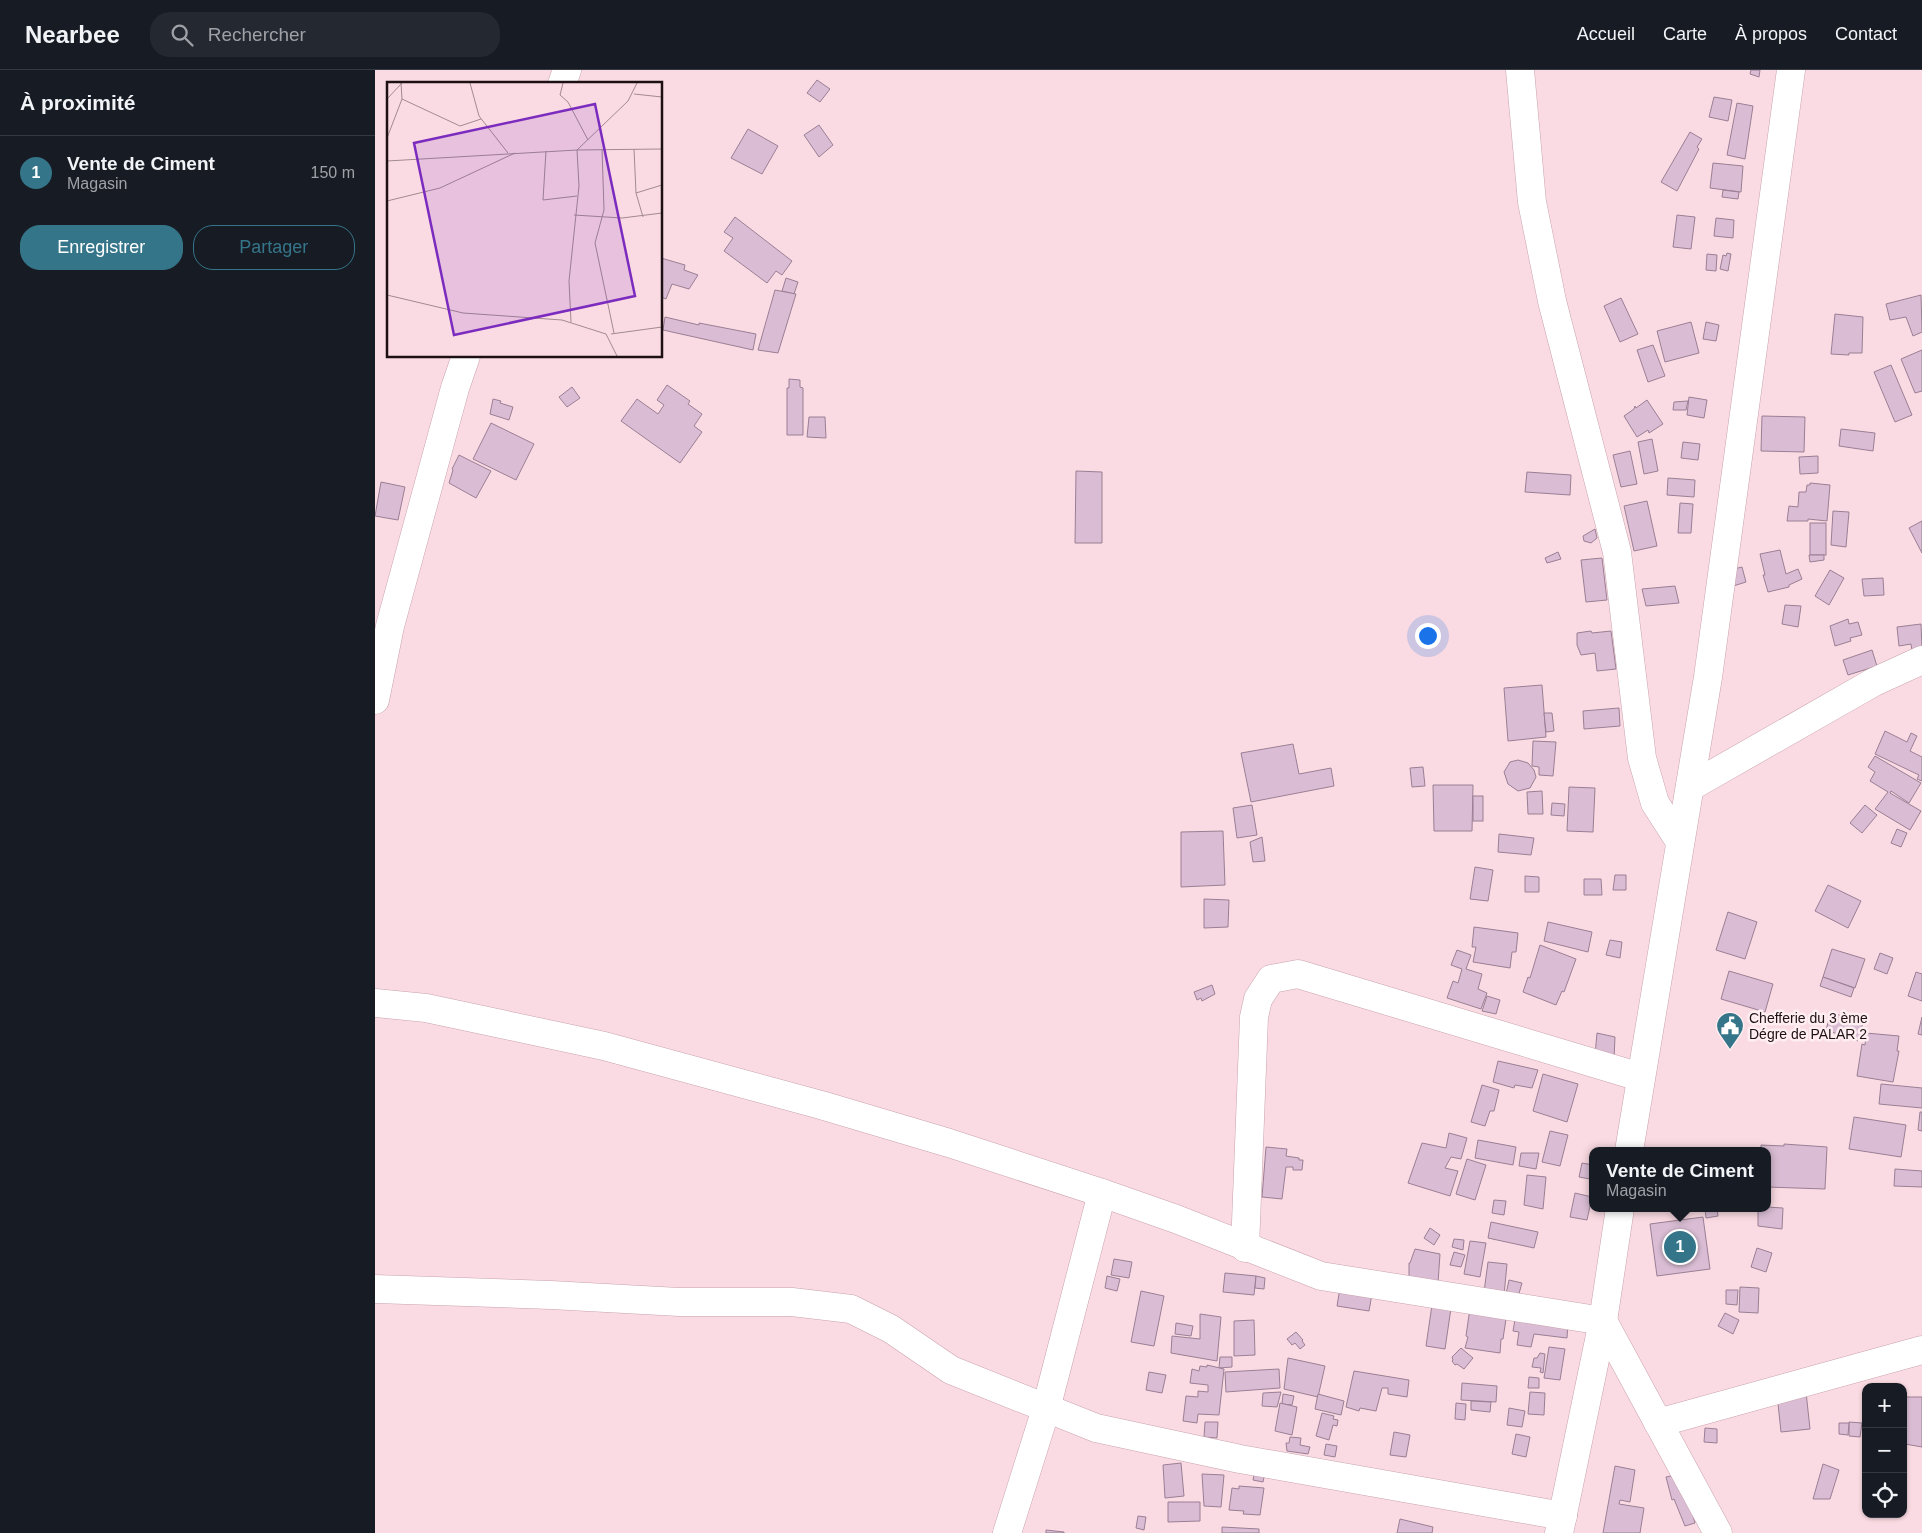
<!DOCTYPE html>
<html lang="fr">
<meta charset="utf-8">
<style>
:root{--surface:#171b24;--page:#242831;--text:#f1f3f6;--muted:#9ea1a6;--line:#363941;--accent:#357589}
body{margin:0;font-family:Arial,sans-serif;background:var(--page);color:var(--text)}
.controls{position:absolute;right:15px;bottom:15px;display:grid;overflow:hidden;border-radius:10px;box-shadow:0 1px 4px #0004}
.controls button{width:45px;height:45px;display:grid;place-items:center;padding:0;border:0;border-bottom:1px solid var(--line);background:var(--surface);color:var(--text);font:25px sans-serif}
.you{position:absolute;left:1052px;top:565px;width:18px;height:18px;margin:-12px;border:4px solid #fff;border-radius:50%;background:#1a73e8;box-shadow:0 0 0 8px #1a73e833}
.badge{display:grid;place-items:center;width:32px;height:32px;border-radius:50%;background:var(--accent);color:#fff;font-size:16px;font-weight:700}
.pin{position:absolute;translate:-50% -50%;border:2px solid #fff;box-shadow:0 1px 5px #0006}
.popup{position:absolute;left:1214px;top:1077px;width:182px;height:65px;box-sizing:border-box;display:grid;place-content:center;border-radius:10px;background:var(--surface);filter:drop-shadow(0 1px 4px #0005);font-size:16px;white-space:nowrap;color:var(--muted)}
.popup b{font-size:19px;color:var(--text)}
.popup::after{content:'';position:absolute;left:50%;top:100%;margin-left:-10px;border:10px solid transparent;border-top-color:var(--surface)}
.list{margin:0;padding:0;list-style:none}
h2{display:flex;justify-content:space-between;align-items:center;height:65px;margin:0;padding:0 20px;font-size:21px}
h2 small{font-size:16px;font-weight:400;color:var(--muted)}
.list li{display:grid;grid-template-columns:32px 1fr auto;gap:15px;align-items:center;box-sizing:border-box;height:75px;padding:0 20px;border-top:1px solid var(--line)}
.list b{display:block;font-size:19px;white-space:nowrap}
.list p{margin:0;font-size:16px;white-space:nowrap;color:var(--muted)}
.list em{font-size:16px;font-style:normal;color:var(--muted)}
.actions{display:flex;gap:10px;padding:15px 20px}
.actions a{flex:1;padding:11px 0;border:1px solid var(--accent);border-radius:20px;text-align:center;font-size:18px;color:var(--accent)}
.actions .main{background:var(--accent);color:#fff}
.icon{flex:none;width:28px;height:28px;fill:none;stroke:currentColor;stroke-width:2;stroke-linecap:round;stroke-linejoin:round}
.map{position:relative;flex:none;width:1547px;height:1463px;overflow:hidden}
header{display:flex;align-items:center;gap:30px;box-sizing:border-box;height:70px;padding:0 25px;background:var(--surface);border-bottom:1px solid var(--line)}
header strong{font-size:24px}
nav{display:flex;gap:28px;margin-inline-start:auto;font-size:18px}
.search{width:350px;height:45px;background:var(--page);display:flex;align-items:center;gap:12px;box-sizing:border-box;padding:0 18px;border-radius:20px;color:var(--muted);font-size:19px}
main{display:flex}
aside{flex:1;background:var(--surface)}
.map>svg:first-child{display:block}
.building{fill:#dabdd4;stroke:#9a7f94}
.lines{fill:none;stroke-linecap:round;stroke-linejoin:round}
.minor-casing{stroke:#c9a3ad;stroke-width:29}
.minor{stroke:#fff;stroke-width:28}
.labels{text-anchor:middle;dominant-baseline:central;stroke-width:5;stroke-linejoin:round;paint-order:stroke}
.poi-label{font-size:14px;fill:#1d1014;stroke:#feedf1;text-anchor:start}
.inset-road{fill:none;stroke:#a28a90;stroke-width:1}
.view{fill:#7b2cbf;fill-opacity:0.15;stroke:#7b2cbf;stroke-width:2.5}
.inset-edge{fill:none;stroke:#1d1014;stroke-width:2.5}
</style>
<header>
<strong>Nearbee</strong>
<div class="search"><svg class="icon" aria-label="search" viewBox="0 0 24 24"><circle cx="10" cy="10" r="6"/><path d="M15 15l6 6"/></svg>Rechercher</div>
<nav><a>Accueil</a><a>Carte</a><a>À propos</a><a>Contact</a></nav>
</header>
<main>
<aside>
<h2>À proximité<small></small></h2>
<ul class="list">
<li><span class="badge">1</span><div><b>Vente de Ciment</b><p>Magasin</p></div><em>150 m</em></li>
</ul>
<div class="actions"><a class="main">Enregistrer</a><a>Partager</a></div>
</aside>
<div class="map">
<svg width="1547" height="1463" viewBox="0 0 1547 1463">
<rect width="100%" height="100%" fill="#fbdbe3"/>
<g class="building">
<path d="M1376 0H1385L1384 7 1375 4Z"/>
<path d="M442 10 455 19 445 32 432 23Z"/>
<path d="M1339 27 1357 30 1353 51 1334 47Z"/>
<path d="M1362 33 1378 36 1370 89 1352 85Z"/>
<path d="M444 55 458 75 444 87 429 65Z"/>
<path d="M373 59 403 76 387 104 356 88Z"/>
<path d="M1315 62 1327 69 1322 77 1324 79 1302 121 1286 112Z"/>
<path d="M1338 93 1368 96 1366 122 1335 118Z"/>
<path d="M1348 120 1364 122 1363 129 1347 127Z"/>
<path d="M1302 145 1320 147 1316 179 1298 177Z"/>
<path d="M360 147 417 191 407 205 401 201 392 213 349 181 358 168 349 162Z"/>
<path d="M1341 148 1359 150 1358 168 1339 166Z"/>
<path d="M1352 183 1356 184 1353 201 1345 199 1348 185 1351 186Z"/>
<path d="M1332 184 1342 185 1341 201 1331 200Z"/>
<path d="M286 188 310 195 309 200 323 205 314 219 297 214 291 229 286 227Z"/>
<path d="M411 208 423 212 419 224 407 221Z"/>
<path d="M400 220 421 224 403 283 383 280Z"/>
<path d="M1546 225 1547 262 1538 266 1531 247 1515 250 1511 234Z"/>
<path d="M1246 228 1263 264 1245 272 1229 236Z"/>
<path d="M1460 244 1488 247 1487 283H1474V285L1456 284Z"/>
<path d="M290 247 324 255V253L381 264 378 280 288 260Z"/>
<path d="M1316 252 1324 283 1290 292 1282 261Z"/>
<path d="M1331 252 1344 255 1341 271 1328 269Z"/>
<path d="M1278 275 1290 306 1273 312 1262 280Z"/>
<path d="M1547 280V321L1540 323 1526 289Z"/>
<path d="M1516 295 1537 345 1520 352 1499 302Z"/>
<path d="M414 309 425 310V317L428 318V365H412V318H414Z"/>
<path d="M292 315 315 331 313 334 327 344 319 356 327 362 305 393 246 351 262 329 283 344 289 335 282 330Z"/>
<path d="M197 317 205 328 192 337 184 327Z"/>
<path d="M1314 327 1332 330 1329 348 1312 345Z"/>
<path d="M118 329 126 331 125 333 138 337 134 350 115 344Z"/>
<path d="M1272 330 1288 354 1274 363 1273 360 1262 367 1249 346 1259 339 1260 336 1261 338Z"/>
<path d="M1313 331 1311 340H1298L1299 332Z"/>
<path d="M1387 346 1430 347 1429 382 1386 381Z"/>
<path d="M434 347H450L451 368 432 367Z"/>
<path d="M116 353 159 374 141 410 98 389Z"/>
<path d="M1466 359 1500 363 1498 381 1464 376Z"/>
<path d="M1277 369 1283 401 1269 404 1263 372Z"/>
<path d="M1308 372 1325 374 1323 390 1306 388Z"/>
<path d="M1255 381 1262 414 1246 417 1238 385Z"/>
<path d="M84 385 116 401 101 428 74 413 78 400 77 399Z"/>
<path d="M1443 386V403L1425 404 1424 387Z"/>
<path d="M701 401 727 402V473H700Z"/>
<path d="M1152 402 1196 405 1195 425 1150 422Z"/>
<path d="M1293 408 1320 410 1319 427 1292 425Z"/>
<path d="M6 412 30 417 23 450 0 446Z"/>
<path d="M1435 413 1455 415 1452 451 1433 449V451H1412L1414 436 1423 437 1424 422H1431L1432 415H1435Z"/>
<path d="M1272 431 1282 476 1259 481 1249 436Z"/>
<path d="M1305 433 1318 434 1316 463H1303Z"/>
<path d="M1458 441 1474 442 1471 477 1456 475Z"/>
<path d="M1547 451V483L1534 458Z"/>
<rect x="1435" y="453" width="16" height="32"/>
<path d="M1220 459 1222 468 1216 473 1209 471 1208 466Z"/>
<path d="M1405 480 1411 504 1423 499 1427 509 1414 515V517L1393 522 1388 505H1390L1385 484Z"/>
<path d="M1183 482 1186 489 1172 493 1170 488Z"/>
<path d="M1434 485H1449V490L1435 492Z"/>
<path d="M1227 488 1232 530 1211 532 1206 490Z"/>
<path d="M1367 497 1371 512 1355 517 1351 501Z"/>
<path d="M1455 500 1469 508 1454 535 1440 526Z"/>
<path d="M1508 508 1509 525 1489 526 1487 509Z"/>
<path d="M1300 516 1304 533 1271 536 1267 519Z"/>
<path d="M1410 535 1426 536 1423 557 1407 554Z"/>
<path d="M1473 549 1474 554 1483 552 1487 565 1475 568 1476 571 1460 576 1455 556Z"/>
<path d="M1546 554 1547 579 1537 581 1536 574 1524 576 1522 557Z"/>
<path d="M1216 561 1217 563 1236 561 1241 599 1222 601 1220 583 1206 585 1202 575V563Z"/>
<path d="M1497 580 1502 596 1473 605 1468 590Z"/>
<path d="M1167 615 1171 667 1133 671 1129 618Z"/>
<path d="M1244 638 1245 656 1209 659 1208 641Z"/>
<path d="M1169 643H1177L1179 661 1171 662Z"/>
<path d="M1510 661 1532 672 1536 663 1542 666 1535 681 1547 687V711L1542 709 1544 705 1500 684Z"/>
<path d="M1158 671 1181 672 1178 706 1164 705V697L1157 696Z"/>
<path d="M918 674 924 704 956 698 959 716 876 732 866 683Z"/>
<path d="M1500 686 1546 713 1534 733 1516 721 1515 723 1546 741 1535 760 1500 739 1513 722 1495 711 1500 702 1493 697Z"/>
<path d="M1143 690 1153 693 1159 700 1161 707 1155 718 1143 721 1133 714 1129 702 1135 692Z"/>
<path d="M1048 697 1050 716 1037 717 1035 698Z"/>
<path d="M1058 715H1098L1097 761H1059Z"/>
<path d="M1194 717 1220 718 1218 762 1192 761Z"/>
<path d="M1167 721 1168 744H1153L1152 722Z"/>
<rect x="1098" y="726" width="10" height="25"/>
<path d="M1177 733 1190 734 1189 746 1176 745Z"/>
<path d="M877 735 882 765 862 768 858 738Z"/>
<path d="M1490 735 1502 745 1487 763 1475 753Z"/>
<path d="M1522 759 1532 763 1526 777 1516 773Z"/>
<path d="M848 761 850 815 806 817V762Z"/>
<path d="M1124 764 1159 768 1156 785 1123 782Z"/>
<path d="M887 767 890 791 878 792 875 772Z"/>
<path d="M1100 797 1118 800 1113 831 1095 829Z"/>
<path d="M1240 805H1251V820H1238Z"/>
<path d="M1150 806 1164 807V822H1150Z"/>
<path d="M1209 809H1226L1227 825H1209Z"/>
<path d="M1453 815 1486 831 1473 858 1440 841Z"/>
<path d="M829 829 854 830 853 857 829 858Z"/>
<path d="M1353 842 1382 852 1370 889 1341 880Z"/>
<path d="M1173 852 1217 862 1213 882 1169 871Z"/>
<path d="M1099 857 1143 863 1141 882H1137L1135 898 1098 892 1101 877H1097Z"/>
<path d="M1235 870 1247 872 1245 888 1231 885Z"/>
<path d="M1165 875 1201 889 1189 922 1187 921 1181 935 1148 922 1153 907 1155 908Z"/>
<path d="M1457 879 1490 889 1480 918 1448 907Z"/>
<path d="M1082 880 1096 885 1091 899 1107 904 1103 919 1112 923 1106 939 1072 928 1078 911 1083 913 1087 899 1076 895Z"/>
<path d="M1505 883 1518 888 1512 904 1499 899Z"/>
<path d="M1354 901 1398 914 1390 942 1346 929Z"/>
<path d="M1541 902 1547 904V931L1533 926Z"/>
<path d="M1448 907 1479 918 1476 927 1445 916Z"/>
<path d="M837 915 840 924 827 931 826 928 822 930 819 922Z"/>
<path d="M1112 926 1125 930 1121 944 1107 941Z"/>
<path d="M1456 942 1469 947 1470 943 1489 949 1483 971 1451 960Z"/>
<path d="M1547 947V965L1543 964Z"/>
<path d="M1222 963 1240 967 1239 989 1220 985Z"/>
<path d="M1491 963 1524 966 1522 981H1524L1518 1012 1482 1006 1487 974 1490 975Z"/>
<path d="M1123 991 1163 1000 1157 1018 1140 1015 1139 1018 1118 1012Z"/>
<path d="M1168 1004 1203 1014 1192 1052 1158 1041Z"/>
<path d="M1506 1014 1547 1018V1038L1504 1034Z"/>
<path d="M1107 1015 1124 1020 1119 1041H1115L1110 1056 1096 1052Z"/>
<path d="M1545 1042H1547V1061L1543 1060Z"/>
<path d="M1479 1047 1531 1055 1526 1087 1474 1079Z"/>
<path d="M1175 1061 1193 1065 1185 1096 1167 1092Z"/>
<path d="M1074 1063 1092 1068 1086 1089 1076 1087 1070 1098 1083 1101 1075 1126 1033 1113 1047 1073 1071 1078Z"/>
<path d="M1103 1070 1141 1077 1138 1095 1100 1088Z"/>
<path d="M1409 1074 1452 1077 1450 1119 1392 1117V1081H1386V1075L1409 1076Z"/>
<path d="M891 1077 912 1079 911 1086 924 1088V1090H928L927 1100H918V1097H911L907 1129 887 1127Z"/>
<path d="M1302 1078V1079L1327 1078V1081H1287Z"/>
<path d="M1146 1083H1164L1161 1099 1144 1096Z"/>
<path d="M1092 1089 1111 1095 1100 1130 1081 1124Z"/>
<path d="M1207 1093 1218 1095 1215 1109 1204 1107Z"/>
<path d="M1520 1099 1547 1101V1117L1519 1116Z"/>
<path d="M1152 1105 1171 1107 1168 1139 1149 1135Z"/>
<path d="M1200 1123 1217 1127 1212 1150 1195 1147Z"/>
<path d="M1119 1130 1131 1131 1129 1145 1117 1143Z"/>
<path d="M1392 1137 1408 1138 1407 1159 1383 1156V1138Z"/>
<path d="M1330 1138H1342L1343 1146 1331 1148Z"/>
<path d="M1328 1147 1335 1199 1282 1206 1275 1154Z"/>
<path d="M1116 1152 1163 1162 1159 1178 1113 1168Z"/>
<path d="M1055 1158 1065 1165 1059 1175 1049 1168Z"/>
<path d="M1079 1169 1089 1170 1088 1180 1077 1177Z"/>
<path d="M1095 1171 1111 1173 1105 1207 1089 1204Z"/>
<path d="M1382 1178 1397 1183 1391 1202 1376 1197Z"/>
<path d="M1040 1179 1065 1184 1063 1213 1034 1209V1193H1035Z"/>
<path d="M1079 1182 1090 1185 1086 1197 1075 1195Z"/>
<path d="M739 1189 757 1192 754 1208 736 1205Z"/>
<path d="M1113 1192 1132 1194 1129 1225 1109 1222Z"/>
<path d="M850 1203 881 1206 879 1225 848 1222Z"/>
<path d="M732 1206 745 1209 742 1221 730 1218Z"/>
<path d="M881 1206 890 1208 889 1219 880 1218Z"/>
<path d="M1134 1210 1147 1213 1143 1227 1131 1224Z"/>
<path d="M1365 1217 1384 1218 1383 1243 1364 1242Z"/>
<path d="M965 1218 997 1224 994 1241 962 1236Z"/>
<path d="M1351 1220H1363L1362 1235 1351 1234Z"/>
<path d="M766 1221 789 1226 779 1276 756 1272Z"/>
<path d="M1057 1235 1076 1238 1070 1279 1051 1276Z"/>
<path d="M1095 1238 1132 1242 1128 1269H1126L1125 1283 1090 1278 1093 1267 1091 1266Z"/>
<path d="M1350 1243 1364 1250 1358 1264 1343 1256Z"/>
<path d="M825 1244 846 1247 842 1291 796 1283 797 1266 825 1269Z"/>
<path d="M1141 1244 1193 1252 1192 1268 1159 1264 1156 1277 1142 1275 1144 1262 1138 1261Z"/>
<path d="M879 1250 880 1285 859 1286V1251Z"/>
<path d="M801 1253 818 1256 816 1266 800 1264Z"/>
<path d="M921 1262 928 1270 927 1271 930 1275 925 1279 920 1273 917 1275 912 1269Z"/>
<path d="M1174 1277 1190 1279 1185 1310 1169 1308Z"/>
<path d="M1086 1278 1098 1288 1089 1299 1082 1294 1080 1295 1077 1291 1078 1290 1077 1287Z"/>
<path d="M1165 1283 1170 1284 1168 1303 1165 1302 1166 1298 1157 1297 1159 1288H1162Z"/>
<path d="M845 1287H857V1297L844 1298Z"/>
<path d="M913 1288 950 1296 943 1327 909 1319Z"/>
<path d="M832 1295 849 1299 844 1345 823 1344 822 1353 808 1351 811 1326 823 1327V1321L833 1322V1315L815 1313 817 1299 824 1301 825 1296 832 1297Z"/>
<path d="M904 1299 905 1318 851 1322 850 1302Z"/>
<path d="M979 1301 1034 1310 1032 1327 1013 1324V1318H1007L1001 1341 985 1338 984 1341 971 1337Z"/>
<path d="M774 1302 791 1305 787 1323 771 1320Z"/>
<path d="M1154 1307 1164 1308V1318H1153Z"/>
<path d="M1087 1313 1122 1316 1121 1332 1086 1330Z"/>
<path d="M906 1322 902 1337 887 1336 888 1323Z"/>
<path d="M1155 1322 1170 1323 1169 1345 1153 1344Z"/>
<path d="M1431 1322 1435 1359 1406 1362 1402 1324Z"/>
<path d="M908 1324 919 1326 917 1335 907 1334Z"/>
<path d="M943 1324 969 1331 966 1345 940 1339Z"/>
<path d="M1530 1327H1547V1377L1530 1374Z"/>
<path d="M1096 1331 1116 1332 1115 1342 1096 1340Z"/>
<path d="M905 1333 922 1337 917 1365 900 1361Z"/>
<path d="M1081 1333 1091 1334 1090 1350 1080 1349Z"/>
<path d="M1134 1338 1150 1341 1147 1357 1132 1355Z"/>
<path d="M947 1343 959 1346 958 1349 963 1350 962 1356 958 1355 954 1370 941 1366Z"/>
<path d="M830 1352H843L842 1368 829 1367Z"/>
<path d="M1474 1352 1487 1353 1485 1367 1474 1366Z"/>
<path d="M1464 1353H1474L1473 1365 1464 1364Z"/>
<path d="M1330 1358 1342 1359V1373L1329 1372Z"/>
<path d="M1019 1362 1035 1365 1031 1387 1015 1385Z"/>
<path d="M1141 1364 1155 1367 1151 1387 1137 1384Z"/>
<path d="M915 1367 926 1368 925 1375 935 1377 933 1384 912 1381 911 1373H914Z"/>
<path d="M951 1374 962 1376 960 1387 949 1385Z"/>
<path d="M806 1393 809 1426 790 1428 788 1395Z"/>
<path d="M1448 1394 1464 1400 1455 1429H1438Z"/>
<path d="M1240 1396 1260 1400 1255 1432 1245 1430 1244 1434 1269 1438 1265 1463H1228Z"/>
<path d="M880 1400 890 1403 888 1412 878 1410Z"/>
<path d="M827 1404 849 1405 846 1437 829 1436Z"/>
<path d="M1306 1404 1320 1453 1310 1456 1299 1429 1297 1430 1291 1407Z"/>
<path d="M864 1416 889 1418 885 1445 868 1444 869 1441 854 1440 857 1418 864 1419Z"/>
<path d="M793 1432H825V1451L793 1452Z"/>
<path d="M763 1446 771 1447 769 1460 761 1458Z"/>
<path d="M1025 1449 1058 1457 1057 1463H1022Z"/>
<path d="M847 1457 884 1459V1463H847Z"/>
<path d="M671 1460 689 1462V1463H671Z"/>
</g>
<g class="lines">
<defs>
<g id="minor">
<path d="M1145 0 1157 132 1177 231 1242 482 1267 688 1280 733 1305 772"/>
<path d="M187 14 192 0"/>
<path d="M0 630 15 556 80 318 91 286"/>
<path d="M1315 717 1499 612 1547 590"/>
<path d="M0 933 51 938 229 976 446 1035 574 1073 727 1123 801 1149 946 1206 1228 1251 1343 1463"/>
<path d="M1254 1081 1333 607 1416 0"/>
<path d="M870 1178 879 947 883 929 896 909 923 904 1265 1007"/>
<path d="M0 1219 176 1225 304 1232H417L476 1239 516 1259 576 1300 721 1358 865 1389 1188 1446"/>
<path d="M1283 1353 1547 1280"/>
<path d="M632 1463 671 1339 727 1123"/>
<path d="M1184 1463 1228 1251 1245 1138"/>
</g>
</defs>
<use href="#minor" class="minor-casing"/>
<use href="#minor" class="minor"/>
</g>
<defs>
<symbol id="civic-pin" viewBox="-11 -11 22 30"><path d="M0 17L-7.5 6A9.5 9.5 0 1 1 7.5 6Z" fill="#357589" stroke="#feedf1"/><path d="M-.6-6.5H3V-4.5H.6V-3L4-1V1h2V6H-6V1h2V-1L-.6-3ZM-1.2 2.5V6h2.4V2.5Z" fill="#fff"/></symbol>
</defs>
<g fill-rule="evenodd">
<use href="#civic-pin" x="1339" y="940" width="32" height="43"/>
</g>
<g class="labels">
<g class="poi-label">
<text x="1374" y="948">Chefferie du 3 ème<tspan x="1374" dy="16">Dégre de PALAR 2</tspan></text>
</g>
</g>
<g transform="translate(12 12)">
<rect width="275" height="275" fill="#fbdbe3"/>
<path class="inset-road" d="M83 1 92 34 121 71M176 1 173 13 181 20 201 58M247 12 275 15M0 17 15 1M15 17 73 44 94 37M0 56 15 17 14 1M215 67 217 128 208 161 227 251M247 67 249 111 256 135M159 69 156 118 190 114M0 79 190 68 275 67M249 111 275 103M0 119 53 106 128 71M187 133 235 136 275 131M0 213 76 231 175 238 219 252 230 274M184 240 182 199 192 104 190 68 241 19 250 1M224 252 275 245"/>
<path class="view" d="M208 22 248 214 67 253 27 61Z"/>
<rect width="275" height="275" class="inset-edge"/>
</g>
</svg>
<div class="controls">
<button>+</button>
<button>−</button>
<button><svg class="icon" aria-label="locate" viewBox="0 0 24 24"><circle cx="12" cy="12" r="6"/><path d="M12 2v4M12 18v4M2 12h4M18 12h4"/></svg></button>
</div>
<div class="you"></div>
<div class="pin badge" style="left:1305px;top:1177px">1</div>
<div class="popup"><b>Vente de Ciment</b>Magasin</div>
</div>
</main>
